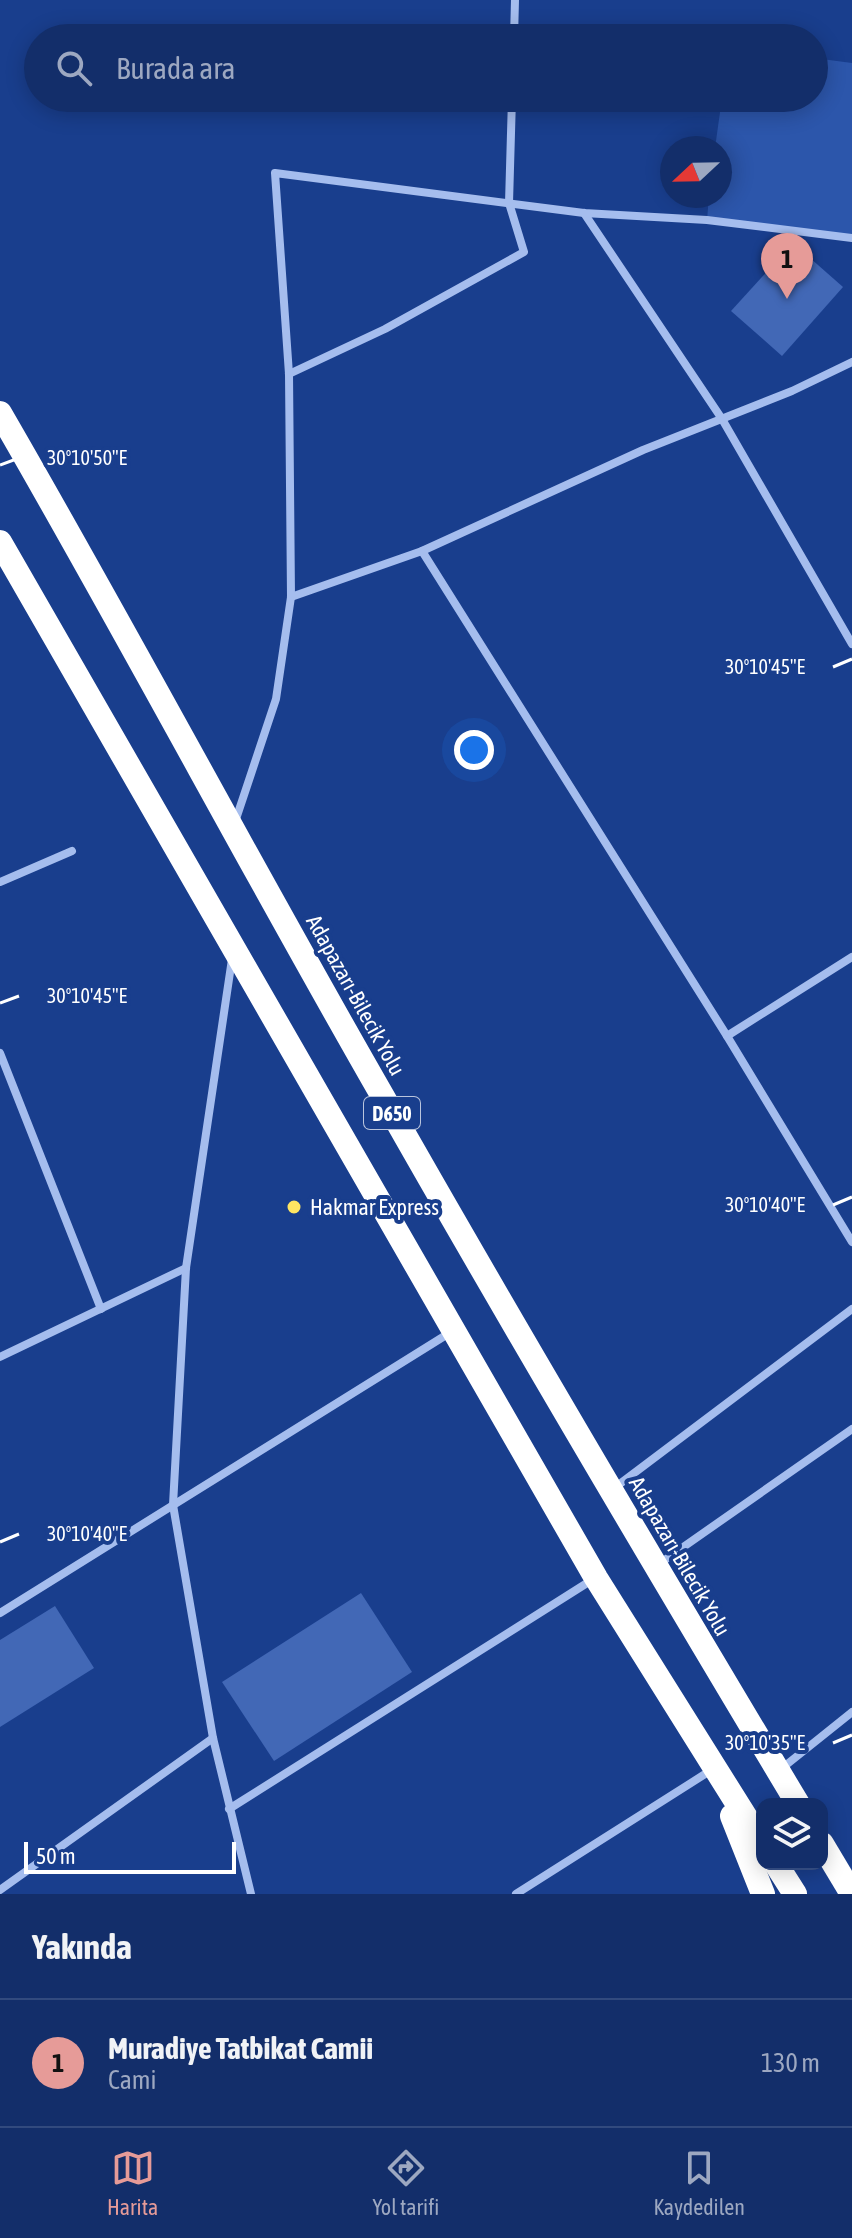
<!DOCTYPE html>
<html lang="tr">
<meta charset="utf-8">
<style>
:root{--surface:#132e6a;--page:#1c3670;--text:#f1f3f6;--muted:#9da8c1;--line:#324a7e;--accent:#e69b98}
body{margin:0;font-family:"Asap Condensed",sans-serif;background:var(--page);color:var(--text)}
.controls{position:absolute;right:24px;bottom:24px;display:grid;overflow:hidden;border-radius:16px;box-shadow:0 4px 20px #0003}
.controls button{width:72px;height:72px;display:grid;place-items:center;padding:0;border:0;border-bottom:2px solid var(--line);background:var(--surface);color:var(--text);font:40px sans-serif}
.compass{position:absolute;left:660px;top:136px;width:72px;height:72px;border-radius:50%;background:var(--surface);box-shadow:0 4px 20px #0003;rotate:248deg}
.scale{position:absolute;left:24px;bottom:20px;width:212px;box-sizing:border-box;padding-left:8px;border:4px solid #fff;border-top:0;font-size:22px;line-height:28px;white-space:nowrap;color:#fff;-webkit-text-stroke:6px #193e8d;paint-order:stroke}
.you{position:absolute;left:474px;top:750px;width:28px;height:28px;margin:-20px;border:6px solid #fff;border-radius:50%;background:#1a73e8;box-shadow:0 0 0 12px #1a73e833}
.badge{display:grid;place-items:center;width:52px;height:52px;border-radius:50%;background:var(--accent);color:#111;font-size:26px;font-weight:700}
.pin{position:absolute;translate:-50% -66px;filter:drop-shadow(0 2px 4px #0008)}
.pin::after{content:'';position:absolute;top:42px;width:28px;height:24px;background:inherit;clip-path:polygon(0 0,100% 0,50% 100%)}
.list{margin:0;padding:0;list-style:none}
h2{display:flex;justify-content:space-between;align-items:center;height:104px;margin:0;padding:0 32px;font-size:34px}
h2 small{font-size:26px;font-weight:400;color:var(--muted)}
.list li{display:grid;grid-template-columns:52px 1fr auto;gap:24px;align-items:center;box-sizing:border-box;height:128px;padding:0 32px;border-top:2px solid var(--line)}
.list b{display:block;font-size:30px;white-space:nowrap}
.list p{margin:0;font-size:26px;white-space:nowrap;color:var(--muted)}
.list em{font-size:26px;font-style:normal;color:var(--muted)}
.icon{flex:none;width:44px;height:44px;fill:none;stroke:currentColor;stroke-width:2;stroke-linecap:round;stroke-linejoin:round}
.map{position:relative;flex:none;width:852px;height:1894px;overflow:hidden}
.search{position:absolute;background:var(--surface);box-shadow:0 4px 20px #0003;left:24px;right:24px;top:24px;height:88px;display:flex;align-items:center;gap:20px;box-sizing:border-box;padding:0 28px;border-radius:44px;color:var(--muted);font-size:30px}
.sheet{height:232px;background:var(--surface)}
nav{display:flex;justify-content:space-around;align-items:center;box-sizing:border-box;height:112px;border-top:2px solid var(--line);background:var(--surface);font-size:22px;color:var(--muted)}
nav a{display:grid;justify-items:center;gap:4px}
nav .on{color:var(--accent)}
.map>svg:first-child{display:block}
.green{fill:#2c56ab}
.building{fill:#4268b6}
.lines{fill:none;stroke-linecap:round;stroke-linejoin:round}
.street{stroke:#a5bdee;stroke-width:8}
.highway{stroke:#fff;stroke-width:24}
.ticks{fill:none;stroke:#fff;stroke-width:3}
.poi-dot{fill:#ffe562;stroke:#193e8d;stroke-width:3}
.labels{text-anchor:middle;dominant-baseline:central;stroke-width:8;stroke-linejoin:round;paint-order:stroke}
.shield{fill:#193e8d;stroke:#bac5dd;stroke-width:2}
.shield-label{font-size:20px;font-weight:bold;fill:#fff}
.street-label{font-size:22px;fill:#fff;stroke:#193e8d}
.poi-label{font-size:22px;fill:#fff;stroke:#193e8d;text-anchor:start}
.ticks-label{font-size:20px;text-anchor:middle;fill:#fff;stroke:#193e8d;stroke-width:8;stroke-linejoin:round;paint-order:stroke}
</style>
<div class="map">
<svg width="852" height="1894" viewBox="0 0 852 1894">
<rect width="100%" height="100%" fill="#193e8d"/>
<path class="green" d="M814 58 852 63V238L707 220 709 196H720V148H715L722 98H814Z"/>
<g class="building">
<path d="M793 243 843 287 782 356 731 311Z"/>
<path d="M361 1593 412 1672 274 1761 222 1682Z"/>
<path d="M55 1606 94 1668 0 1727V1640Z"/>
</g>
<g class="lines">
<g class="street">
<path d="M514 38 515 0"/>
<path d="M584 213 722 419 852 644"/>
<path d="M289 374 385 329 524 252 509 203 512 98"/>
<path d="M422 551 727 1036 852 1242"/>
<path d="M291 597 422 551 643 450 792 391 852 362"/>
<path d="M235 822 276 699 291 597 289 374 275 173 584 213 707 220 852 238"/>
<path d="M0 882 72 851"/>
<path d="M232 959 186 1268 173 1505 213 1738 251 1894"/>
<path d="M727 1036 852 957"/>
<path d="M0 1053 101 1309"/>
<path d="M0 1357 186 1268"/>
<path d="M613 1489 852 1309"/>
<path d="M659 1564 852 1429"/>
<path d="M0 1613 451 1332"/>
<path d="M781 1769 852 1712"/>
<path d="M229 1809 595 1578"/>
<path d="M0 1890 213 1738"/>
<path d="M516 1894 713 1769"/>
</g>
<g class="highway">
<path d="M0 413C131 639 252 869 382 1095 517 1333 657 1569 798 1804"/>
<path d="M0 542 596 1578 762 1843"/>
<path d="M732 1816 763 1894"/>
<path d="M822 1844 852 1894"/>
<path d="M776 1864 795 1894"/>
</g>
</g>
<path class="ticks" d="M0 465 19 458M833 667 852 659M0 1003 19 996M833 1205 852 1197M0 1542 19 1534M833 1743 852 1735"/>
<circle class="poi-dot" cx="294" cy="1207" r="8"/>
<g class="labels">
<rect class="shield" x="364" y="1097" width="56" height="32" rx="6"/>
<g class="shield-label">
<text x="392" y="1113">D650</text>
</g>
<g class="street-label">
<text transform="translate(356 995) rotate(61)">Adapazarı-Bilecik Yolu</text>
<text transform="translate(680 1556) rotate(60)">Adapazarı-Bilecik Yolu</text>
</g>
<g class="poi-label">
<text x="310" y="1207">Hakmar Express</text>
</g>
</g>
<g class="ticks-label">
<text x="87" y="465">30°10'50"E</text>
<text x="765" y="674">30°10'45"E</text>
<text x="87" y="1003">30°10'45"E</text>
<text x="765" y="1212">30°10'40"E</text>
<text x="87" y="1541">30°10'40"E</text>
<text x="765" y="1750">30°10'35"E</text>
</g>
</svg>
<div class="controls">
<button><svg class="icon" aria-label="layers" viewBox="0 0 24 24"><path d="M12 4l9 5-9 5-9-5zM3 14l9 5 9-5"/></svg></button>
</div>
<svg class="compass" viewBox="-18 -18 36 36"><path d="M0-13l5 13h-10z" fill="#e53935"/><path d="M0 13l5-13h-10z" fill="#9da8c1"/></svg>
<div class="scale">50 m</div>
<div class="you"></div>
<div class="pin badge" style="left:787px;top:299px">1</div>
<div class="search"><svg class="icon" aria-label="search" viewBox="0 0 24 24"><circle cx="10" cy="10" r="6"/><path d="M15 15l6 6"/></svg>Burada ara</div>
</div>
<section class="sheet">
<h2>Yakında<small></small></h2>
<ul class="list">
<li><span class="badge">1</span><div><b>Muradiye Tatbikat Camii</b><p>Cami</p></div><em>130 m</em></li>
</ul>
</section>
<nav>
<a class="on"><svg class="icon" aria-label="map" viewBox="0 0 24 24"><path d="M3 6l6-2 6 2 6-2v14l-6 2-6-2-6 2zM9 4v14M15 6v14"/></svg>Harita</a>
<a><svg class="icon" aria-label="directions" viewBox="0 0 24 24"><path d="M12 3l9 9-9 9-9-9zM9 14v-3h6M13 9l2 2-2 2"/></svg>Yol tarifi</a>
<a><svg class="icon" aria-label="saved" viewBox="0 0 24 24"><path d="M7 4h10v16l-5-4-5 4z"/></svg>Kaydedilen</a>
</nav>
